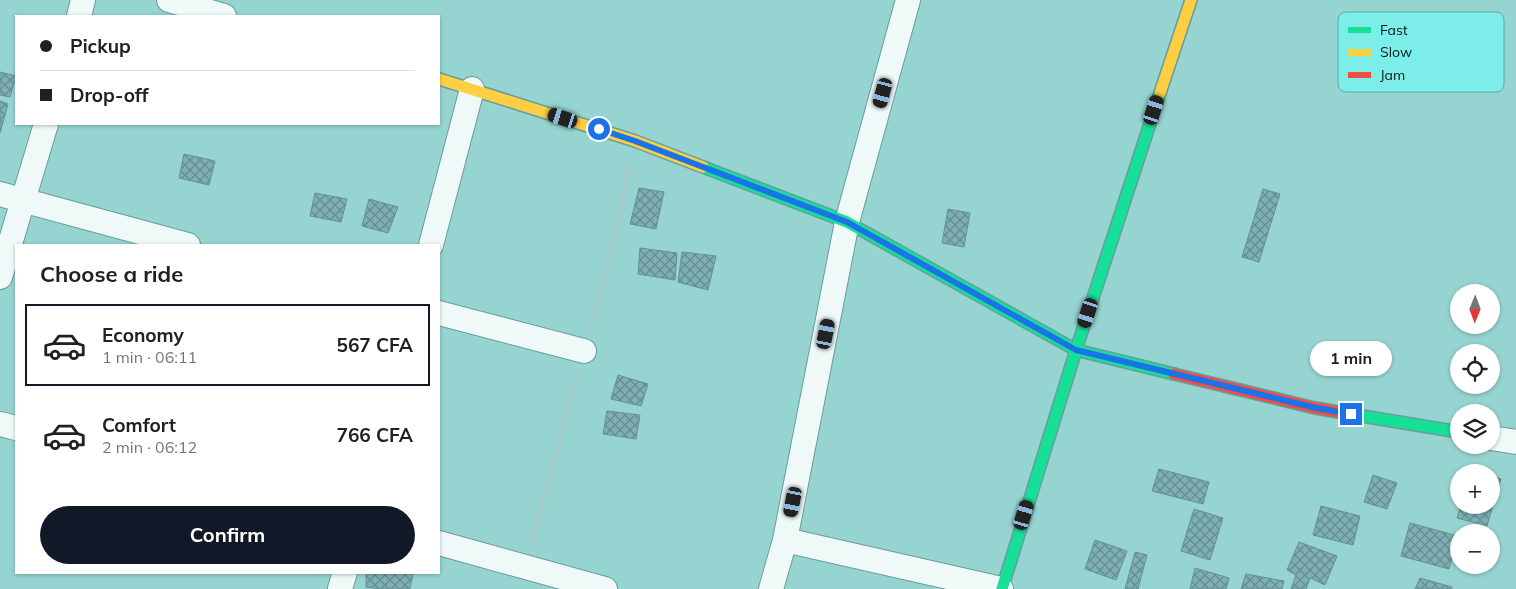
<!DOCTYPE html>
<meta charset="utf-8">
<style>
:root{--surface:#fff;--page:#f2f2f2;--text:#202124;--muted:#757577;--line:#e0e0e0;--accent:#111827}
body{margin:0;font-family:Mulish,sans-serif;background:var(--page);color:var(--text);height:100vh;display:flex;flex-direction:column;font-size:19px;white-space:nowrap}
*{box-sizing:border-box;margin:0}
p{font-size:16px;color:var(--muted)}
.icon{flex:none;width:28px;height:28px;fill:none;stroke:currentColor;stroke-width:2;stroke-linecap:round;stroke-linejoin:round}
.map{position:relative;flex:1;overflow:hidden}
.side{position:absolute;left:15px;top:244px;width:425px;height:330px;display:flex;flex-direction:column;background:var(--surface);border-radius:0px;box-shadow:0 1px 4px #0004}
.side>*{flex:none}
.guide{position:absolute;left:15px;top:15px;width:425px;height:110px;border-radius:0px;box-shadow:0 1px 4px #0004;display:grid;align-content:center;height:110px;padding:0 25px;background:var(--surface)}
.needle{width:32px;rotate:181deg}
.fabs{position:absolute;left:1450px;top:284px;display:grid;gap:10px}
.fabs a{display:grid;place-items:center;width:50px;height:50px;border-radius:50%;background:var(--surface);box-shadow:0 1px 4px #0004;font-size:25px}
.end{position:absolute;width:22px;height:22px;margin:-11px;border:6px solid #1a73e8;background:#fff;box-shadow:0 0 0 2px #fff}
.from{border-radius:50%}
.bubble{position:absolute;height:35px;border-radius:18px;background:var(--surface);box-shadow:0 1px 4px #0004;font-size:16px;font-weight:700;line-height:35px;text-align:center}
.car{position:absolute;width:15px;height:30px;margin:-15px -8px;border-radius:6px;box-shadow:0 0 4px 1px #0007;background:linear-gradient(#222 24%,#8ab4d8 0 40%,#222 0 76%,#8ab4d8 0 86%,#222 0)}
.guide b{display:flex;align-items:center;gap:18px;height:48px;font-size:19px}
.guide b+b{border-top:1px solid var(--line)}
.guide i{width:12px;height:12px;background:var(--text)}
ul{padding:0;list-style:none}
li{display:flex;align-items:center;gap:15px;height:82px;margin:0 10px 8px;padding:0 15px;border:2px solid transparent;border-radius:0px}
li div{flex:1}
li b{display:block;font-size:19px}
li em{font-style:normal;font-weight:700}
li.active{border-color:var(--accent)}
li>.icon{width:45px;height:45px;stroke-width:1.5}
h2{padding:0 25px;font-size:22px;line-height:60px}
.primary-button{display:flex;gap:10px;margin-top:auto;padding:10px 25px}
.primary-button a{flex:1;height:58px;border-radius:30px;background:var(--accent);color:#fff;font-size:20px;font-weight:700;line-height:58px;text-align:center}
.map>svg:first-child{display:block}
</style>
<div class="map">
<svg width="1516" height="589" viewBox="0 0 1516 589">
<defs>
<pattern id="building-cross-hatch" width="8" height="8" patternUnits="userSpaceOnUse" patternTransform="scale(1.25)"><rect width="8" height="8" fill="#7eafb2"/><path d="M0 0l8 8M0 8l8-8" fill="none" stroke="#658e90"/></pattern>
</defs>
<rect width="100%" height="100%" fill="#96d4d1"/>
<g fill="url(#building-cross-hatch)" stroke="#639192">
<polygon points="0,72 16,76 10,97 0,95"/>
<polygon points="0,101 8,104 0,133"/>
<polygon points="184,154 215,161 209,185 179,178"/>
<polygon points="639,188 664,192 656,229 630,224"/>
<polygon points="1263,189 1280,194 1259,262 1242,257"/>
<polygon points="315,193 347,199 341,222 310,216"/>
<polygon points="369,199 398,207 388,233 362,226"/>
<polygon points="948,209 970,213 964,247 942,243"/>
<polygon points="640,248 677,253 675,280 638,274"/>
<polygon points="682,252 716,256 708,290 678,282"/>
<polygon points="618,375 648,384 641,406 611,399"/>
<polygon points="607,411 640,415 636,439 603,434"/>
<polygon points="1159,469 1209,482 1203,504 1152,491"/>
<polygon points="1373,475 1397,483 1387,509 1364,502"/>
<polygon points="1491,476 1501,479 1487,526 1457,518 1461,505 1491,505"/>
<polygon points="1321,506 1360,516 1353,545 1313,535"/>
<polygon points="1194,509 1223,518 1210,560 1181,551"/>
<polygon points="1410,523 1458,536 1449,569 1401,556"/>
<polygon points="1095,540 1127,551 1116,580 1085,569"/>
<polygon points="1299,542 1337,556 1325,585 1310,578 1306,589 1291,589 1296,575 1287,570"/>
<polygon points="1135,552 1147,555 1138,589 1125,589"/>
<polygon points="1195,568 1229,578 1226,589 1190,589"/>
<polygon points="366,572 403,572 413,574 410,589 381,589 366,587"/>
<polygon points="1246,574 1284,581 1282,589 1241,589"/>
<polygon points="1420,578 1452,587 1451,589 1415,589"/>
</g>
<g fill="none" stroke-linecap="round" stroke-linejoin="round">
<defs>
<g id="street">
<polyline points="169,0 224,16"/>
<polyline points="79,16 83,0"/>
<polyline points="0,194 188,245"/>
<polyline points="431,245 472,89"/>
<polyline points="0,277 46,124"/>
<polyline points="439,313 584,351"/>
<polyline points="0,424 16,428"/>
<polyline points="1491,438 1516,442"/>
<polyline points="785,540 1001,589"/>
<polyline points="439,543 605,589"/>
<polyline points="340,589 345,572"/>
<polyline points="771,589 785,540 847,222 908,0"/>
</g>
<g id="fast">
<polyline points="703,167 847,222 1076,350 1174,374"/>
<polyline points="1350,414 1459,432"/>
<polyline points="1002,589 1076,350 1160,93"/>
</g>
<g id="slow">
<polyline points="439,79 635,141 703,167"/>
<polyline points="1160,93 1191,0"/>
</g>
<polyline id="jam" points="1174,374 1315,408 1350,414"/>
</defs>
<use href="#street" stroke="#689d9b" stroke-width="26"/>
<use href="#fast" stroke="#689d9b" stroke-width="14"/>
<use href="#slow" stroke="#689d9b" stroke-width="14"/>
<use href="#jam" stroke="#689d9b" stroke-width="14"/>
<g stroke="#b6c7c7" stroke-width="3" stroke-dasharray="5 2.5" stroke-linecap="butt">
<polyline points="590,330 613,246 630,164"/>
<polyline points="531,545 578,373"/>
</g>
<use href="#street" stroke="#eff9f8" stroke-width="24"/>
<use href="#fast" stroke="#16e098" stroke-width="11"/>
<use href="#slow" stroke="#ffcf43" stroke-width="11"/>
<use href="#jam" stroke="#f24e42" stroke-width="11"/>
</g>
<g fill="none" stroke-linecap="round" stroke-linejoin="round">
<polyline stroke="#1a73e8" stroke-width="6" points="599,129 635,141 847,222 1076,350 1316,408 1351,414"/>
</g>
<rect x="1338" y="12" width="166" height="80" rx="8" fill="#7dede9" stroke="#58adaa" stroke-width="1"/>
<rect x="1348" y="27" width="23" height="6" fill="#16e098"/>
<rect x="1348" y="49" width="23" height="7" fill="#ffcf43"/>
<rect x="1348" y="72" width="23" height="6" fill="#f24e42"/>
<g font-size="14" fill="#021918">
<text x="1380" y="35">Fast</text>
<text x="1380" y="57">Slow</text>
<text x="1380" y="80">Jam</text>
</g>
</svg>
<div class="fabs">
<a><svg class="needle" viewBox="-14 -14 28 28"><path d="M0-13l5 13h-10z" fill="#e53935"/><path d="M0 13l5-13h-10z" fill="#757577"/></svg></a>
<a><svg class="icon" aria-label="locate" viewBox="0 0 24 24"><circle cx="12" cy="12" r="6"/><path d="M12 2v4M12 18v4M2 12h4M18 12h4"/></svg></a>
<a><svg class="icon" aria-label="layers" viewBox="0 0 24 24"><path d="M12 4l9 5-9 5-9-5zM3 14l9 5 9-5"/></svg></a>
<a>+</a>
<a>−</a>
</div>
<i class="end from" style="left:599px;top:129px"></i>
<i class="end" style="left:1351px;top:414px"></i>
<div class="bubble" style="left:1310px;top:341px;width:82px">1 min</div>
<i class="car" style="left:883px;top:93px;rotate:195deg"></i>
<i class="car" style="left:1154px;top:110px;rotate:18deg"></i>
<i class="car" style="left:563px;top:118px;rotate:288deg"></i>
<i class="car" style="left:1088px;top:313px;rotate:198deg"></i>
<i class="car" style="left:826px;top:334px;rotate:11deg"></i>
<i class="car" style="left:793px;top:502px;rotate:191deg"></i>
<i class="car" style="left:1024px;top:515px;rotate:17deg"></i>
<div class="guide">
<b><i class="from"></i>Pickup</b>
<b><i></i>Drop-off</b>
</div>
<section class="side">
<h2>Choose a ride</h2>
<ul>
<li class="active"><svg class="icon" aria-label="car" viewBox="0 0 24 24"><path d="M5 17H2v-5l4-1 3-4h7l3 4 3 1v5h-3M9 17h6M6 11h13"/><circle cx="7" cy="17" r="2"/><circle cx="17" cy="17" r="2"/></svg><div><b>Economy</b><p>1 min · 06:11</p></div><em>567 CFA</em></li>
<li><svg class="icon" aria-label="car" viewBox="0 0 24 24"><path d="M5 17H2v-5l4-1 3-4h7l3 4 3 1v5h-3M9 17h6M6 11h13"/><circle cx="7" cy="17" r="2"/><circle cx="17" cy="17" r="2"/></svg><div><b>Comfort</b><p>2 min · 06:12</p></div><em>766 CFA</em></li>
</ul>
<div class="primary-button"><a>Confirm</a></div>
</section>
</div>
